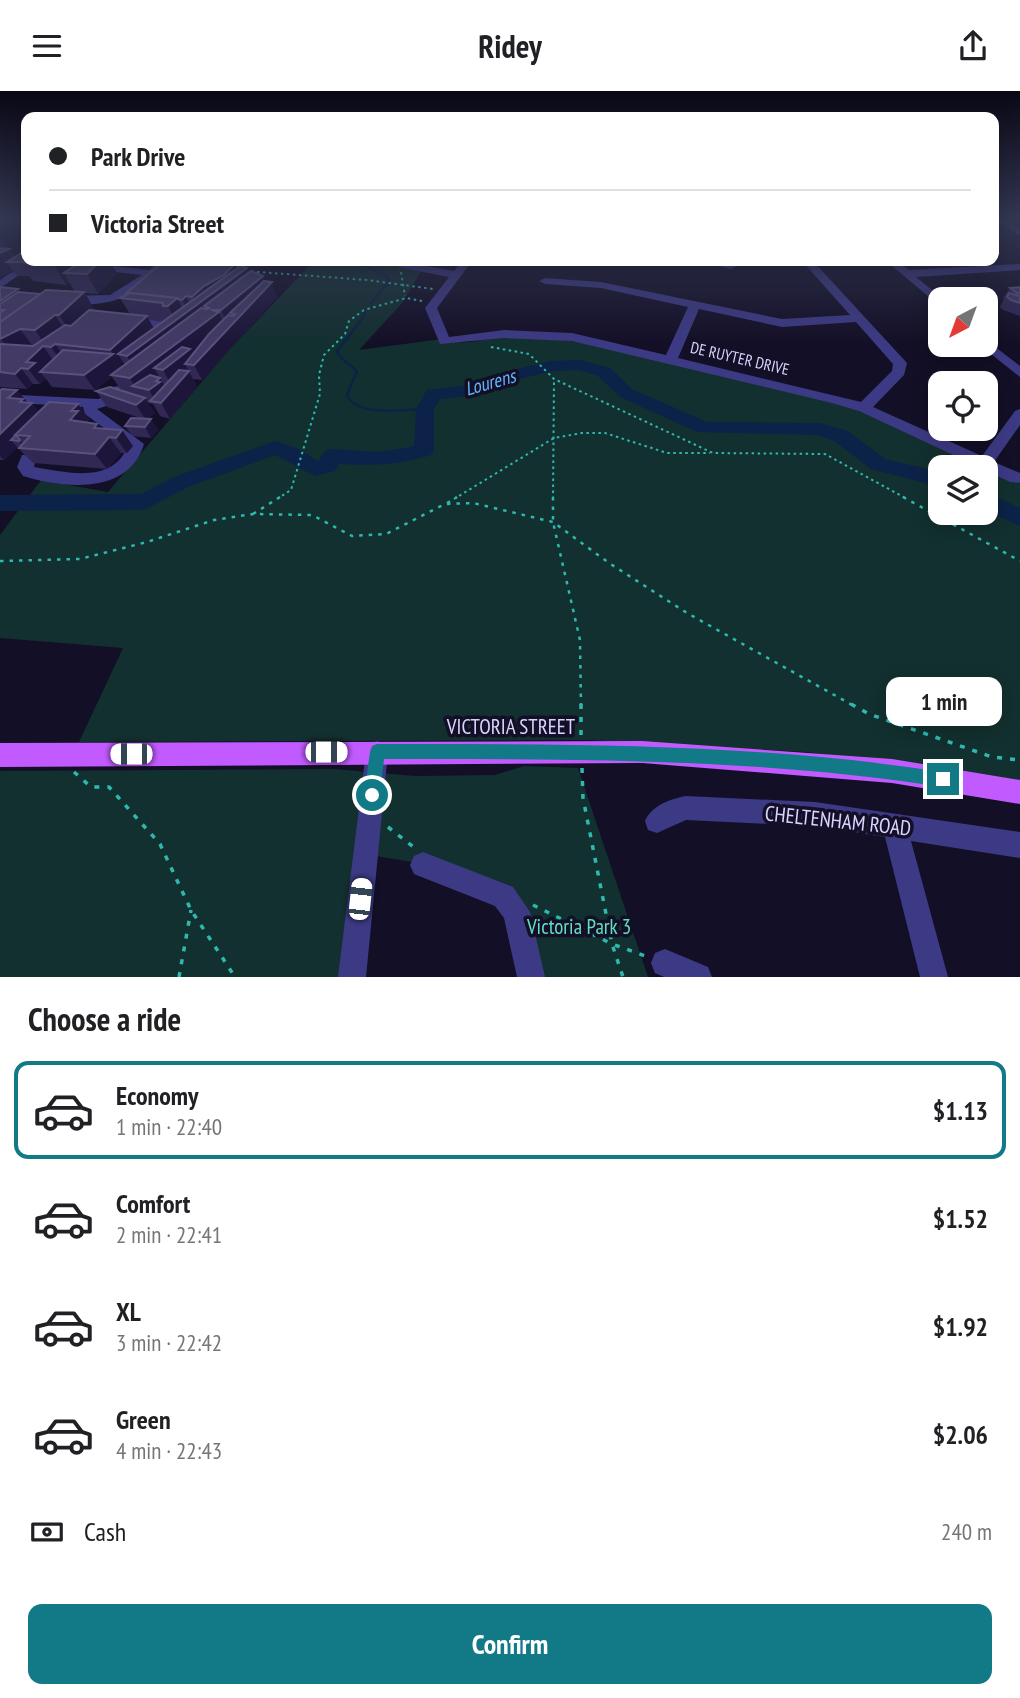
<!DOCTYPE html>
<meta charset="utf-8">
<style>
:root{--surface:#fff;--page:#f2f2f2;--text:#202124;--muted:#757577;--line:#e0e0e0;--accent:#127987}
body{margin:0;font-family:"PT Sans Narrow",sans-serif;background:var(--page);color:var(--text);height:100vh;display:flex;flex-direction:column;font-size:26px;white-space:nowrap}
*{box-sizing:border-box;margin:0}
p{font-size:23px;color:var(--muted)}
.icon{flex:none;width:38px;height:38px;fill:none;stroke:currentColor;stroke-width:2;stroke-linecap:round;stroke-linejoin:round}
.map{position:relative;height:886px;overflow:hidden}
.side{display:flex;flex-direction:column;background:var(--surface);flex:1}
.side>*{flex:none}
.hud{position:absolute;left:21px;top:21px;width:978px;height:154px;border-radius:14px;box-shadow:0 4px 18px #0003;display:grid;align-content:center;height:154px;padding:0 28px;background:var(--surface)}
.needle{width:46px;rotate:221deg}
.buttons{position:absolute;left:928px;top:196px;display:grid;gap:14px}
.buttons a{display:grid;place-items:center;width:70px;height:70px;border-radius:14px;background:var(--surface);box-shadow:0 4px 18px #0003;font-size:35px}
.end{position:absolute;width:32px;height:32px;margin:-16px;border:9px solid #127987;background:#fff;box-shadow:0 0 0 4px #fff}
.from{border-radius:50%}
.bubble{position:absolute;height:49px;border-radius:14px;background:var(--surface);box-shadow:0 4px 18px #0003;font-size:23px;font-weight:600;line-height:49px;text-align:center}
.car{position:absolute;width:21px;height:42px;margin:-21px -10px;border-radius:9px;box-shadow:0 0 5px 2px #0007;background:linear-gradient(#fff 24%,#345 0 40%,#fff 0 76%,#345 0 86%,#fff 0)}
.hud b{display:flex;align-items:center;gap:24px;height:66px;font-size:26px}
.hud b+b{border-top:2px solid var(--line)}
.hud i{width:18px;height:18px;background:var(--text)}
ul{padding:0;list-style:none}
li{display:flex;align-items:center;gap:21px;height:98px;margin:0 14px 10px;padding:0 14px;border:4px solid transparent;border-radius:14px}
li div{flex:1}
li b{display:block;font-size:26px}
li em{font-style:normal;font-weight:600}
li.active{border-color:var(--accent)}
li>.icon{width:63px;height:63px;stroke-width:1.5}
h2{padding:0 28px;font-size:32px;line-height:84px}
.pay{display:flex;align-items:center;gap:18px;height:77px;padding:0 28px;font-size:26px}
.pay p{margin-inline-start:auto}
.primary-button{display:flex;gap:14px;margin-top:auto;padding:14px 28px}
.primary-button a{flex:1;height:80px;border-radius:14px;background:var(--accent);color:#fff;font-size:28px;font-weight:600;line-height:80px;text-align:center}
header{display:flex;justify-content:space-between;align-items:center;height:91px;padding:0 28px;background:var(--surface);font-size:32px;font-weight:600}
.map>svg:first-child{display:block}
</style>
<header><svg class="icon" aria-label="menu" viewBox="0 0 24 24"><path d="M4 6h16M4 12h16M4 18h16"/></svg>Ridey<svg class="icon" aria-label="share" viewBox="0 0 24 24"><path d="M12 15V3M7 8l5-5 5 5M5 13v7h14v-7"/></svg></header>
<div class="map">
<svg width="1020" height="886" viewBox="0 0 1020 886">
<rect width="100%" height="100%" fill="#130f26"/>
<g fill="#12302f">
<path d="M314,170h113l-24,41 -44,48 83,-11c24,8 35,0 60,-1 28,-1 56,1 84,5l262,63 135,61h-43v46h45v-45l35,16v298l-214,-30 -218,-12 -509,2 44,-94 -123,-10v-103l41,-55 67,12 120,-141z"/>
<polygon points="524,675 578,677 648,886 533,886 518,822 424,773 364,763 351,886 0,886 0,680 334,678 415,685 495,684"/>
</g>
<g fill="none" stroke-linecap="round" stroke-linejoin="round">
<g stroke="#0c2248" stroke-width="2.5">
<polyline points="354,170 387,185 388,190"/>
<polyline points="371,212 387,193"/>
<path d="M365,219l-2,8 -26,33 2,5 18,15 -10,24c11,23 56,14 78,14"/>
</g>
<g fill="#0c2248" fill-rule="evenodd">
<path d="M580,269l30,8 22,21 75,33 112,1 29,8 37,28 55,13v15l-69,-18 -37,-28 -16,-6 -121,-3 -77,-35 -22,-21 -19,-6 -28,1 -43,11 -28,13 -40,4 -6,10v41l-3,5c-31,10 -59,11 -92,9l-4,7 -20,5 -40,-21 -87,32 -44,23 -144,1v-16l141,-1 33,-17 101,-36 24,8 19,12 7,-10 7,-2 47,3 31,-5 4,-1 2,-37 11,-19 49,-6 20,-10 55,-13z"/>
<polygon points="985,401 1020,417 1020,435 985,419"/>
</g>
<g stroke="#2fb8b0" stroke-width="2" stroke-dasharray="2.5 3.5" stroke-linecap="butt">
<polyline points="245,180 367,189 433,198"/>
<polyline points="401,181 405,205"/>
<polyline points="491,256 529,263 554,288 713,362 825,363 907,408"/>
<polyline points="277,408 291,399 320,303 319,284 324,264 345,243 349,230 364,219 406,207 422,210"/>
<polyline points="454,408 554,347 582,342 605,342 667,362 710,362"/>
<polyline points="553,408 554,288"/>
</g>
<g stroke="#2fb8b0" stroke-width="2.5" stroke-dasharray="3.5 6" stroke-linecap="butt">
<polyline points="553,406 553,431 580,549 581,615"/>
<polyline points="903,406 1020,470"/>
<polyline points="447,412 457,406"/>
<polyline points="253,423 280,406"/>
<polyline points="0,470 80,468 147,451 214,429 253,423 312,424 352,445 386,443 445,413 473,412 553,431 609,472 687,522 854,615"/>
</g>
<g stroke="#2fb8b0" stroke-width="3.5" stroke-dasharray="5 8" stroke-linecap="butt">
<polyline points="581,613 581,645"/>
<polyline points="851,613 869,623 992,666 1020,669"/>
<polyline points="582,677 583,707 612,853 648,866"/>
<polyline points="74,681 91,696 109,696 160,753 191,819 235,886"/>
<polyline points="388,736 416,758"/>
<polyline points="533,814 612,853 623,886"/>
<polyline points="179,886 191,819"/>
</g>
<g fill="#3d3a85" fill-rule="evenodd">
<polygon points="996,129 1008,129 1020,138 1020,145"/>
<polygon points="15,168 30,170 31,176 0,197 0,189 21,175 15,172"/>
<path d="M160,170h11c-23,26 -51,45 -88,43 -7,-1 -15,-1 -21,-5l6,-3 42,-1 32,-20 -37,-4 -16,4v-4l15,-6 45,5z"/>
<path d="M398,170l56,10 8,-10h10l-35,47 12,29 55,-7 68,3 94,22 22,-48 -87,-19 -56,-4 -6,-3 6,-3 56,4 181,37 68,-4 -48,-54h11l94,102 -3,12 -31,32 109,49 33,-45 5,-2v16l-26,37 26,11v10l-10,-1 -25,-12v-3h-6l-120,-56 -27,-8 -260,-62 -68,-3 -64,6 -15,-36 24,-31 -51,-10zM699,218l83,18 74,-5 37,42 -1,7 -31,31 -183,-44z"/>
<polygon points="699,170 720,170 736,175 731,178"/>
<polygon points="886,170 897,170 909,179 1020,173 1020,179 916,186 943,208 940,208 940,215"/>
<polygon points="129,225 172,231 175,237 164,248 156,248 154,245 162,237 125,232 123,229"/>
<polygon points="985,248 1020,275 1020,286 981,255 985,254"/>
<path d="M118,295l7,4 -7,12 -21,7 47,35c-16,52 -81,44 -121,32l-6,-9 5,-12h12l2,4 -2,8c32,5 78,18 94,-21l-43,-32 -2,-7 -83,-5v-8l98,5 10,-3 5,-9z"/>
<polygon points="377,650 385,653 388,661 366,886 338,886 366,661 369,653"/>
<path d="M686,705l129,6 205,30v26l-109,-17 37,136h-28l-35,-140 -70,-11 -129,-6 -29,13 -9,-3 -3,-9c6,-15 25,-22 41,-25z"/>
<polygon points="423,761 513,796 530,821 545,886 517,886 504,827 495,815 414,783 410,774 414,765"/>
<polygon points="665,858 708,876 712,886 664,886 655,882 651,872 655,862"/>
</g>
<polygon fill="#c25bff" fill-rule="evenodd" points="642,650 892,668 1020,689 1020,713 892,692 642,672 0,676 0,652"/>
</g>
<g fill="#312854" fill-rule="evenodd">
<path d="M0,146l14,20 103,16 -19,21 -13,-1 10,18 35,3 -10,-16 5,-2v-2l113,-33 2,5 9,7 16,8 12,16 -75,83 -9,-1 4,7 -27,33 -10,-3 -7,-12 -5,-1 7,10 -8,6 11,11 -7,8 -19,-2 -7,-10 18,-7 -36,-12 -11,-16 25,-1 -9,-13 -17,13 -43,-3 -6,-8 -6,5h-7l-6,5 -27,-2v-100l18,2 2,3 20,2 35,-2 -6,-10 -3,3 -33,-4 -4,-5h-12l-3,-4 -14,5zM149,229l14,2 -9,6zM123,271l2,3 -3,3 -2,-3z"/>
<polygon points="1020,196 1020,225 1003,219 1000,216 1004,208 1003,207 1010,197"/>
<polygon points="0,299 17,299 27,312 32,312 39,321 78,313 89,328 87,331 97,333 101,338 133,355 127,362 121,362 107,378 33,372 17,356 4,369 0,369"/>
</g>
<g fill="#1d163a" fill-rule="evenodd">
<polygon points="0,146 17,171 7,171 14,181 1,186 0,185"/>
<polygon points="60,170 96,170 64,182 69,191 66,194 54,174"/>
<polygon points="100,170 110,170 117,182 98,203 87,183"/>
<polygon points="238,170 242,180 247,177 252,191 209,217 204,216 208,225 136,280 127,265 118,263 123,271 120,274 123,278 111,284 112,286 95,299 84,284 113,263 110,259 147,225 155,240 175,229 168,215 177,207 185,222 188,220 182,209 186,205 192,217 196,214 192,206 204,195"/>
<path d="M263,185l4,12 5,-6 5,15 -75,83 -8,-15 -9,-1 12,22 -27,33 -9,-16 -5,-1 -7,-12 9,-7 -2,-2 4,-3 -15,11 -10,-2 -5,-9 89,-66 6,15 -33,26 4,9 55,-57 -15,13 -1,-4 -5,-1 3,7 -6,5 -6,-15zM154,277l9,2 9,16 16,-14 -20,24 -1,-1 2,-2z"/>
<polygon points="18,198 28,213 0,219 0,210"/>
<polygon points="84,201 96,221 72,244 59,224"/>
<polygon points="55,224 68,244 55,253 66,268 62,271 51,256 47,256 35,239"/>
<polygon points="20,238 35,258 17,268 1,248"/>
<polygon points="43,255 54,271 40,281 46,288 40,293 28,278 26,271"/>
<polygon points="21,277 33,293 27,298 15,283"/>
<polygon points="17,299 30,314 32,312 44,327 30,345 15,344 27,357 26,357 19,350 11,349 17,356 4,369 0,365 0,343 8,307"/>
<polygon points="145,307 155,322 146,329 136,314"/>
<polygon points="78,313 89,328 86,331 70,329 71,320"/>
<polygon points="151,328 158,339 151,347 145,336"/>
<polygon points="97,333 108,348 109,346 121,362 107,378 95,363 94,337"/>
<polygon points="122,339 133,355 127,362 116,347"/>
</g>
<g fill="#433a66" stroke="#5a527e" stroke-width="2">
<polygon points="0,157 9,158 0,162"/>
<polygon points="26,159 26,167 21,171 7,171"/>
<polygon points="26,167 26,170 60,170 54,174 20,171"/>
<polygon points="82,170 100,170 87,183 64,182"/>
<polygon points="164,170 238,170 224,184 204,195 192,206 186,205 182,209 178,208 177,207 130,202 125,203"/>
<polygon points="240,175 247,177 127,265 118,263"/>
<polygon points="251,180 263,185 221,219 211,219 219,221 130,287 111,284 201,217 207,218 209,217 204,215"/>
<polygon points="264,190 272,191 194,274 185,273 209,243 228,224 233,225 235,223 230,222"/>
<polygon points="0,196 18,198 0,210"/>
<polygon points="1020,196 1020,202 1017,202 1010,197"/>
<polygon points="46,199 84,201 59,224 55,224 35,239 20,238 0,248 0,231"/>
<polygon points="18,201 40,203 0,231 0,222 4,219 0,219 0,213"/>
<polygon points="130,202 177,207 168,215 163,215 163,212 120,207"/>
<polygon points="1009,202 1020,205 1020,212 1011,209 1007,206"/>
<polygon points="89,219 147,225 110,259 55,253 51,256 43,255 26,271 35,272 28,278 21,277 15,283 0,281 0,253 33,255 65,234 71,235"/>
<polygon points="182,256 190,258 163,279 154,277"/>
<polygon points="63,259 113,263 84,284 40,281"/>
<polygon points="179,279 189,280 161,312 150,310"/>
<polygon points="150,284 160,287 156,290 160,291 149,299 132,295"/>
<polygon points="110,296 145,307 136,314 96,300"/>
<polygon points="2,298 17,299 8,307 23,308 20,311 32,312 0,343 0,299"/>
<polygon points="49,311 78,313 71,320 78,320 70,329 97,333 94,337 122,339 116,347 109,346 95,363 19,357 30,345 15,344"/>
<polygon points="131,327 151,328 145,336 125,335"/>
<polygon points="16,344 20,349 19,350 11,349"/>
</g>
<linearGradient id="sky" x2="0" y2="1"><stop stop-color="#0a0815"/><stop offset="0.51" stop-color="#333752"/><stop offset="1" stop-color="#333752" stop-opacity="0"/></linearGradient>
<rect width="1020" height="253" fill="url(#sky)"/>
<path fill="#127987" d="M377,653c190,0 378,-1 566,28l5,2 3,5 -3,6 -5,2c-185,-29 -372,-28 -559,-28l-4,36 -3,6 -5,2 -6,-2 -2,-6 6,-43 2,-6z"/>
<g text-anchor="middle" stroke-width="7" stroke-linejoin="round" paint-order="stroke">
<g font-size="16" fill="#d9d4ff" stroke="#130f26">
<text transform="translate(740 267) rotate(13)" y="6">DE RUYTER DRIVE</text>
</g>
<g font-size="19" font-style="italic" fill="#62b6ff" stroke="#130f26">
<text transform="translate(490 291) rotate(-16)" y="7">Lourens</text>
</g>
<g font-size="21" fill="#d9d4ff" stroke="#130f26">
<text x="511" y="643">VICTORIA STREET</text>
<text transform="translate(838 730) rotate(6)" y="7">CHELTENHAM ROAD</text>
</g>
<g font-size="21" fill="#5fe0c0" stroke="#130f26">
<text x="579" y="843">Victoria Park 3</text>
</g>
</g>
</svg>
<div class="buttons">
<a><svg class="needle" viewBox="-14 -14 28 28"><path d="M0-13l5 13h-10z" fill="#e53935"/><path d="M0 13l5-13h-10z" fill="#757577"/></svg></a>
<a><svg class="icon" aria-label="locate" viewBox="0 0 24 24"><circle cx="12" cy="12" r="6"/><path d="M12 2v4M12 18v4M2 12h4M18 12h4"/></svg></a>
<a><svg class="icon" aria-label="layers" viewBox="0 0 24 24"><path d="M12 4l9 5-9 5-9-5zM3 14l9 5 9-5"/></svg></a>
</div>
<i class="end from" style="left:372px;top:704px"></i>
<i class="end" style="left:943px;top:688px"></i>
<div class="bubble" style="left:886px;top:586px;width:116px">1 min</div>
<i class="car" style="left:326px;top:661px;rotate:90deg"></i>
<i class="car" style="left:131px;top:663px;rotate:270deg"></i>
<i class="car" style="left:360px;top:808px;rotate:6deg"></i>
<div class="hud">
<b><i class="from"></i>Park Drive</b>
<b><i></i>Victoria Street</b>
</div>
</div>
<section class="side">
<h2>Choose a ride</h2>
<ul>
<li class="active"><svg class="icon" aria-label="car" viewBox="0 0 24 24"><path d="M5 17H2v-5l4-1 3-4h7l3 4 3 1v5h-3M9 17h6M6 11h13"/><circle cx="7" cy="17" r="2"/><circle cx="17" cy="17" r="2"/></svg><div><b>Economy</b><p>1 min · 22:40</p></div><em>$1.13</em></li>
<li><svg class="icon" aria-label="car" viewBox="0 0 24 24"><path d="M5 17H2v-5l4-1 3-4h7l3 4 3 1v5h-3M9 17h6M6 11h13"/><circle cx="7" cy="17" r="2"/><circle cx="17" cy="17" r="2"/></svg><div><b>Comfort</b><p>2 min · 22:41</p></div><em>$1.52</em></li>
<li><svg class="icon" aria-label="car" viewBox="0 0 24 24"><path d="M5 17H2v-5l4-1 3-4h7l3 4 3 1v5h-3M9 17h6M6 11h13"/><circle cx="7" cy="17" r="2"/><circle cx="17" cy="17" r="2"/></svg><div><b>XL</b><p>3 min · 22:42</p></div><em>$1.92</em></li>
<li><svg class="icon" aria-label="car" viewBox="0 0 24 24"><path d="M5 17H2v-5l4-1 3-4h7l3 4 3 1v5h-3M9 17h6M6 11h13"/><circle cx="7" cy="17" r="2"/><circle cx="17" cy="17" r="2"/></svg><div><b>Green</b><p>4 min · 22:43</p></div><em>$2.06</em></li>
</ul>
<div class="pay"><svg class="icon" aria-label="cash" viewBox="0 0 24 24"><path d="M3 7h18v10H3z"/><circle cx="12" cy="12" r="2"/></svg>Cash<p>240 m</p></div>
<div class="primary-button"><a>Confirm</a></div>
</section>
